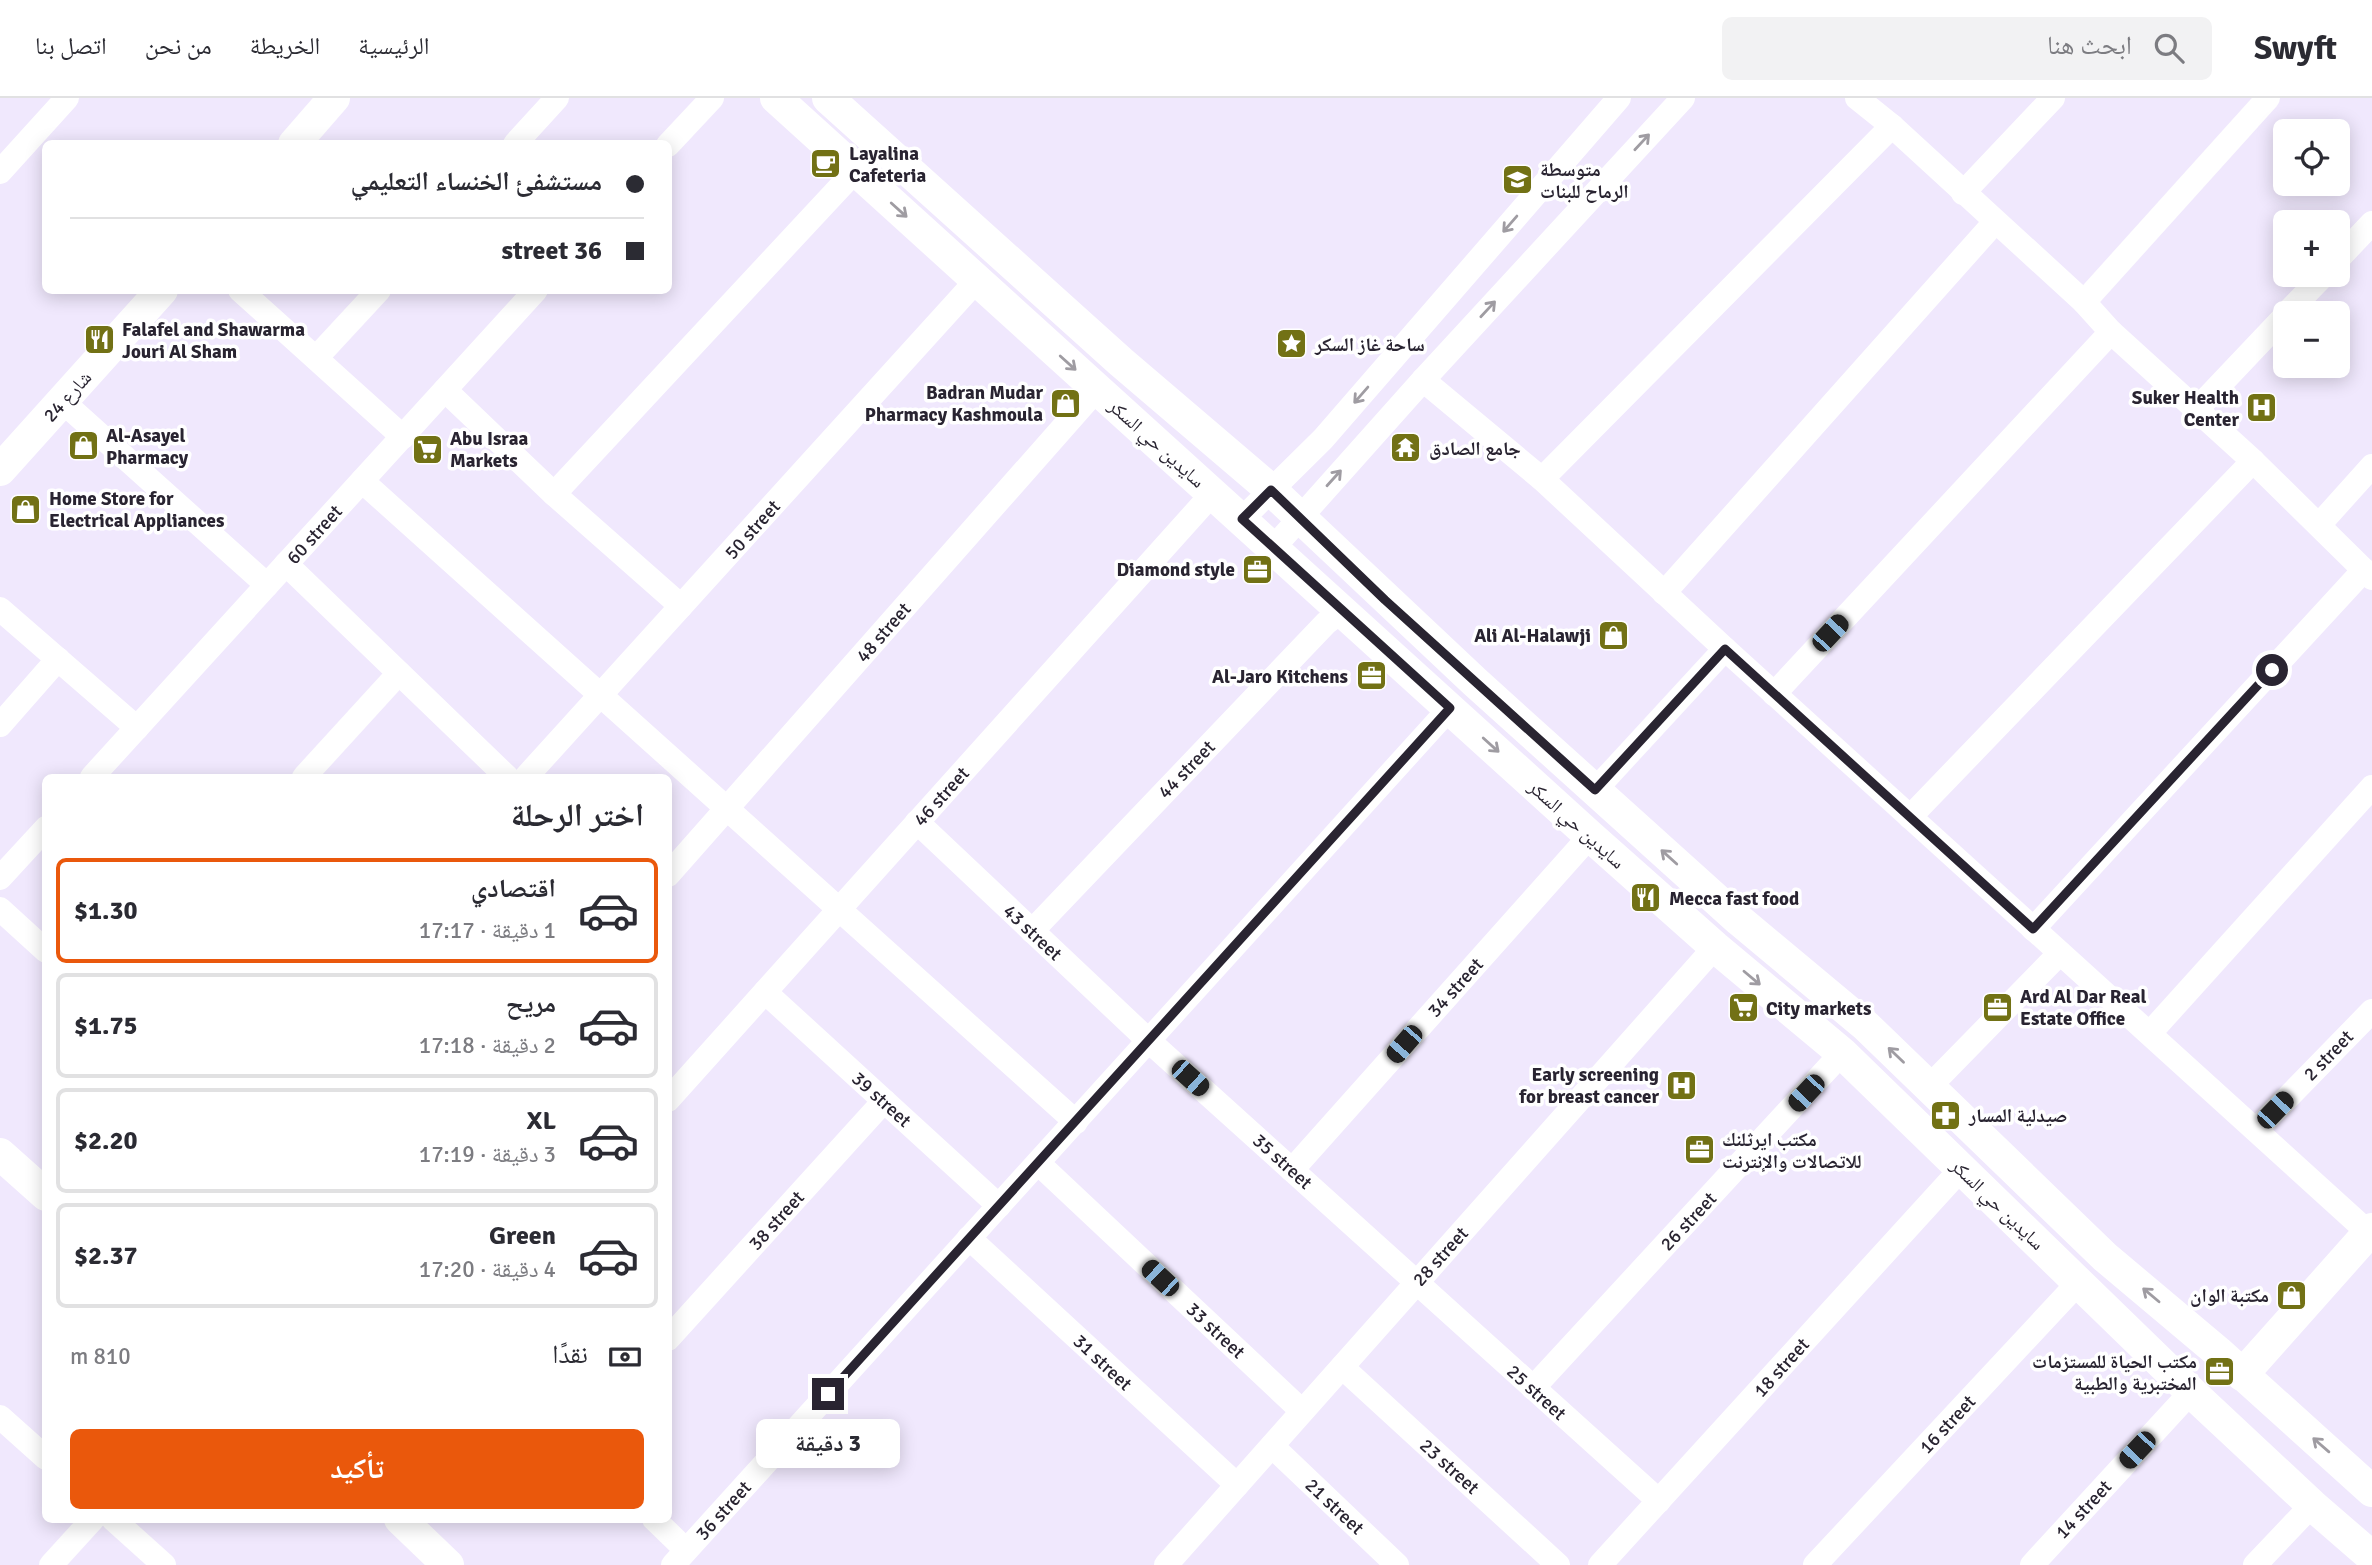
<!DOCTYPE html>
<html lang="ar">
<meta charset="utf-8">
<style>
:root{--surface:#fff;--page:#f2f2f3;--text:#2b2b33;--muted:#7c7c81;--line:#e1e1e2;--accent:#ea580c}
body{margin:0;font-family:Signika,"Noto Naskh Arabic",sans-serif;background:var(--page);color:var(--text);direction:rtl;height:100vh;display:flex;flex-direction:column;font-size:26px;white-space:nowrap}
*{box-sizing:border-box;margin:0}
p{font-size:23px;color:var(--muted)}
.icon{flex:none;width:38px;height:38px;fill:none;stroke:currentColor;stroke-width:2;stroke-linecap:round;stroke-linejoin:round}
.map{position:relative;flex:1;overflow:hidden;direction:ltr}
.drawer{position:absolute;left:42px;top:676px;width:630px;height:749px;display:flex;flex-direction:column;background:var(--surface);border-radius:10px;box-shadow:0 4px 18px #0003;direction:rtl}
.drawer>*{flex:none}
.hud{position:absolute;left:42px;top:42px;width:630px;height:154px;border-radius:10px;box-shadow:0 4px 18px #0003;direction:rtl;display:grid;align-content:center;height:154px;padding:0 28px;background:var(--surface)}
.fabs{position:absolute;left:2273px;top:21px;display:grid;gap:14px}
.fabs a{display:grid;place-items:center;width:77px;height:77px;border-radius:10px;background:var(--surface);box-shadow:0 4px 18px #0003;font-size:35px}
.end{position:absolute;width:32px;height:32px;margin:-16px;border:9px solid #292431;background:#fff;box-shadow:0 0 0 4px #fff}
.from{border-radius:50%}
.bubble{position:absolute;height:49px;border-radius:10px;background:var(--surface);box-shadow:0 4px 18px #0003;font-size:23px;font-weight:700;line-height:49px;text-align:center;direction:rtl}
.car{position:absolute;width:21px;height:42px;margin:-21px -10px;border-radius:9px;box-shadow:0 0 5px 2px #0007;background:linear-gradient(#222 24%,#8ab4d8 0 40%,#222 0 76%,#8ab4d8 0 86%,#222 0)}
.hud b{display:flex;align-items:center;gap:24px;height:66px;font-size:26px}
.hud b+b{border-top:2px solid var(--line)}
.hud i{width:18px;height:18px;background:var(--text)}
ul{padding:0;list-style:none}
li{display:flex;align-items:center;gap:21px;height:105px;margin:0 14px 10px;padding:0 14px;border:4px solid var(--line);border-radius:10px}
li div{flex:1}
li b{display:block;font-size:26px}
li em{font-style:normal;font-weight:700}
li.active{border-color:var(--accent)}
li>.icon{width:63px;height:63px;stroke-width:1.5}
h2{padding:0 28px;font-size:32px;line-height:84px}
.pay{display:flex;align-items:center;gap:18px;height:77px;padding:0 28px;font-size:26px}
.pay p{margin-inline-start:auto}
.action{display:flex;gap:14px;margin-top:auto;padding:14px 28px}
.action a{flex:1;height:80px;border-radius:10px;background:var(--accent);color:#fff;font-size:28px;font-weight:700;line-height:80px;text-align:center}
header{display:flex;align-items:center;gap:42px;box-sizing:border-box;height:98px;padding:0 35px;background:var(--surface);border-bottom:2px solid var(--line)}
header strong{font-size:33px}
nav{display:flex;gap:38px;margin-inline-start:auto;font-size:24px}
.search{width:490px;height:63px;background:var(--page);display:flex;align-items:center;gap:18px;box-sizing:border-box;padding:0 24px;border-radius:10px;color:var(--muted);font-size:26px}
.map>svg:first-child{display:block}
</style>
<header>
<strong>Swyft</strong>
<div class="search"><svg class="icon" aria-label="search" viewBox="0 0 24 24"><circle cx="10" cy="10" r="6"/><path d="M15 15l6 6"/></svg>ابحث هنا</div>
<nav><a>الرئيسية</a><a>الخريطة</a><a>من نحن</a><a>اتصل بنا</a></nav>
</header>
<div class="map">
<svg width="2372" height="1467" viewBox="0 0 2372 1467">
<rect width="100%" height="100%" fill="#f0e8fd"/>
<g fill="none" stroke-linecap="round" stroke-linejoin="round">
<g stroke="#fff" stroke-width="24">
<polyline points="1857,0 1892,28 2084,204 2111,234 2253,363 2372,480"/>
<polyline points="515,46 557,0"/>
<polyline points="668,47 712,0"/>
<polyline points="0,74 67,0"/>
<polyline points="1963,95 2053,0"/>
<polyline points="2338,161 2372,125"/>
<polyline points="240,192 403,339"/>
<polyline points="2084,204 2268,0"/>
<polyline points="2287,215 2324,177"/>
<polyline points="316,260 379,192"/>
<polyline points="1423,282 1542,381 1725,551 2369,1135"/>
<polyline points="445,292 554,396 681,508"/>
<polyline points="62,303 267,487"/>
<polyline points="2195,313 2286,217"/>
<polyline points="1542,381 1892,28"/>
<polyline points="362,383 1076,1024"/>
<polyline points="554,396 856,72"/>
<polyline points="1242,421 1323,341 1619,0"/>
<polyline points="2319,427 2372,368"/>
<polyline points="1274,449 1423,282 1683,0"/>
<polyline points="286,466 507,679"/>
<polyline points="1664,495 1995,124"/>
<polyline points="0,511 137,630"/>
<polyline points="1774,596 2111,234"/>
<polyline points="0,627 58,561"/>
<polyline points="92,679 536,192"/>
<polyline points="304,679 399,575"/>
<polyline points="526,679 977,182"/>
<polyline points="1595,692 1725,551"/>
<polyline points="1910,719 2253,363"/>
<polyline points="917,724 1149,943 1659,1403"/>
<polyline points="668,777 1097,291"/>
<polyline points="0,780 46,730"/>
<polyline points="0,811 46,853"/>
<polyline points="2033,831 2364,472"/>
<polyline points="1032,833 1326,525 1343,512"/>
<polyline points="765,894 999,1108"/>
<polyline points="2150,935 2372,689"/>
<polyline points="1929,989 2060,855"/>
<polyline points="668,1002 1213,395"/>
<polyline points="2256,1032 2372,913"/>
<polyline points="1038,1065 1302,1313"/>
<polyline points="1292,1072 1590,738"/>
<polyline points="969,1140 1237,1387"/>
<polyline points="668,1241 884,1003"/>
<polyline points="1342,1269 1558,1467"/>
<polyline points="1533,1290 1842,955"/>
<polyline points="0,1319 46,1360"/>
<polyline points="1272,1348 1397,1467"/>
<polyline points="113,1421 164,1467"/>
<polyline points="654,1421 686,1452"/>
<polyline points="51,1467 93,1421"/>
<polyline points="673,1467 1450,610"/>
<polyline points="1166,1467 1715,849"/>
<polyline points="1600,1467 1962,1070"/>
<polyline points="1815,1467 2079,1184"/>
<polyline points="2032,1467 2191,1294"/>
<polyline points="2255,1467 2312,1407"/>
</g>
<g stroke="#fff" stroke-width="32">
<polyline points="776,0 1590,738 1715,849 1842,955 2191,1294 2312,1407 2372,1459"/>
<polyline points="828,0 1121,264 1271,392 1475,584 1739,822 1866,928 2105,1159 2218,1254 2372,1393"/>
<polyline points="294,46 334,0"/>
<polyline points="0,372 162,192"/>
<polyline points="0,1056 46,1097"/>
<polyline points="2242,1277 2372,1131"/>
<polyline points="400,1421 448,1467"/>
</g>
</g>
<defs><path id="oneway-shaft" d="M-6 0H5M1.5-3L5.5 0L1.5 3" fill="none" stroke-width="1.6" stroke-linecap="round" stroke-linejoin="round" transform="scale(1.75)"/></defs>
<g stroke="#9f9ca2">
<use href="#oneway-shaft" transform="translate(1642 44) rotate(-47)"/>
<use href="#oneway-shaft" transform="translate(899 112) rotate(42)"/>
<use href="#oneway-shaft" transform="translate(1510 126) rotate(131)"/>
<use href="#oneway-shaft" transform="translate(1488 211) rotate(-47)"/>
<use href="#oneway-shaft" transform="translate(1068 265) rotate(42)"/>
<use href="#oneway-shaft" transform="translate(1361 297) rotate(131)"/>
<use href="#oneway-shaft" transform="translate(1334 380) rotate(-48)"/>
<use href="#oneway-shaft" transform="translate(1491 647) rotate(42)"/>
<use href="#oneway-shaft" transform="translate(1669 759) rotate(-138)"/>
<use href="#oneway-shaft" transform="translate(1752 880) rotate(40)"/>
<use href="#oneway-shaft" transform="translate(1896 957) rotate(-136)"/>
<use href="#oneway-shaft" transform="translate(2151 1197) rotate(-140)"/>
<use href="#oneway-shaft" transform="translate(2321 1347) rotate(-139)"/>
</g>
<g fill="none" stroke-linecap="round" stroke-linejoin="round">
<polyline stroke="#292431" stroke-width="9" points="828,1296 1450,610 1242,421 1271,392 1385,502 1595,692 1725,551 2033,831 2272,572"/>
</g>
<defs>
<symbol id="cafe-square" viewBox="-11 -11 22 22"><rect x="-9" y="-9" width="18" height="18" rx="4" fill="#727115" stroke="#fff"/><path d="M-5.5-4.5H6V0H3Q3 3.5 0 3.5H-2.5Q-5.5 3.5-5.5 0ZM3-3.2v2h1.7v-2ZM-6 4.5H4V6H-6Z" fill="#fff"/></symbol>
<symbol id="school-square" viewBox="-11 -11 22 22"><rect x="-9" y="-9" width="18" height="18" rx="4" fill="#727115" stroke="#fff"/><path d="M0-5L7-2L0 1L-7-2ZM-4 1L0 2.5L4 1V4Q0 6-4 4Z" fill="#fff"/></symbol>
<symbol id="restaurant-square" viewBox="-11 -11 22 22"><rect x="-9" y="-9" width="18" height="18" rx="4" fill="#727115" stroke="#fff"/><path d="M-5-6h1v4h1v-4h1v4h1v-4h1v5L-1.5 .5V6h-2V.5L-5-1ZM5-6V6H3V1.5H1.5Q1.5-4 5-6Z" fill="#fff"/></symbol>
<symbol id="sight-square" viewBox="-11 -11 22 22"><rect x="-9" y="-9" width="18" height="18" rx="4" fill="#727115" stroke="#fff"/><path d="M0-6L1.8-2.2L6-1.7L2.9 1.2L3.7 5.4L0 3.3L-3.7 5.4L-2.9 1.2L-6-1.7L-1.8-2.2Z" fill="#fff"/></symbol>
<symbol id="shop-square" viewBox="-11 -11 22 22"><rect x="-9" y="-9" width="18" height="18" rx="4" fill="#727115" stroke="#fff"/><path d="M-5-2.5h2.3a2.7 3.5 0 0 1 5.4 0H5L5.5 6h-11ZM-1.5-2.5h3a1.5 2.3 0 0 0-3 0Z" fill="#fff"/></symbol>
<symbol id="hospital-square" viewBox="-11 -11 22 22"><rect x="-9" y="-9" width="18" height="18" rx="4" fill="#727115" stroke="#fff"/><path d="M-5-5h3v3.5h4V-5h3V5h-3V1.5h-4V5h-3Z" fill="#fff"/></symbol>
<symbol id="temple-square" viewBox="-11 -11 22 22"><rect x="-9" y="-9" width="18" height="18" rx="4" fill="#727115" stroke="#fff"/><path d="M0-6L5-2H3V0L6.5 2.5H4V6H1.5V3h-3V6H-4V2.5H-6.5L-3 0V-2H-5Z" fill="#fff"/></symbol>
<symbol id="supermarket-square" viewBox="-11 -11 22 22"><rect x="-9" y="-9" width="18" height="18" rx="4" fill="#727115" stroke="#fff"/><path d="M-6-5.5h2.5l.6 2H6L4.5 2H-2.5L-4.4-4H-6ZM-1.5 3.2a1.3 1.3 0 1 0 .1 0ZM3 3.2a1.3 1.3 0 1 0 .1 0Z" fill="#fff"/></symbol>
<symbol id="office-square" viewBox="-11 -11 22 22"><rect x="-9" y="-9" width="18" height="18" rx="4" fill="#727115" stroke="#fff"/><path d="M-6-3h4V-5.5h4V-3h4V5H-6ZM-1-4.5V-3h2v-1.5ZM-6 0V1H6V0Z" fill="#fff"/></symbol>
<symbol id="pharmacy-square" viewBox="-11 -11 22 22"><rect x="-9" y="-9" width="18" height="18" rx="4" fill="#727115" stroke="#fff"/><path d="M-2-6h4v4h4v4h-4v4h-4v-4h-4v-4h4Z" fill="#fff"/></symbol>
</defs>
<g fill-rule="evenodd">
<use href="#cafe-square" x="808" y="48" width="35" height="35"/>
<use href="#school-square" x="1500" y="64" width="35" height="35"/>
<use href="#restaurant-square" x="82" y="224" width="35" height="35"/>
<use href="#sight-square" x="1274" y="228" width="35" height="35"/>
<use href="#shop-square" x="1048" y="288" width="35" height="35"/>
<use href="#hospital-square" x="2244" y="292" width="35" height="35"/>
<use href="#shop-square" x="66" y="330" width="35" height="35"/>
<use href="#temple-square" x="1388" y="332" width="35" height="35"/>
<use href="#supermarket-square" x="410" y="334" width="35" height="35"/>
<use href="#shop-square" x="8" y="394" width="35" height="35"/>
<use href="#office-square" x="1240" y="454" width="35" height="35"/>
<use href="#shop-square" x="1596" y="520" width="35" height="35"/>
<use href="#office-square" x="1354" y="560" width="35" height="35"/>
<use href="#restaurant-square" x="1628" y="782" width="35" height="35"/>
<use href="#office-square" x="1980" y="892" width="35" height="35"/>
<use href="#supermarket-square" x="1726" y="892" width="35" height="35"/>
<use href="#hospital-square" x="1664" y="970" width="35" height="35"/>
<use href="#pharmacy-square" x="1928" y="1000" width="35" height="35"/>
<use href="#office-square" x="1682" y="1034" width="35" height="35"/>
<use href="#shop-square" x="2274" y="1180" width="35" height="35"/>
<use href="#office-square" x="2202" y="1256" width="35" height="35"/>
</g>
<g text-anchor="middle" stroke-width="7" stroke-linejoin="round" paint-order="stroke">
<g font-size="19" font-weight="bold" fill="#292431" stroke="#fff" text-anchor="start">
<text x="849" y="62">Layalina<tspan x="849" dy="22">Cafeteria</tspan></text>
<text x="1540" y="78">متوسطة<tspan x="1540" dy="22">الرماح للبنات</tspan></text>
<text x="122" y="238">Falafel and Shawarma<tspan x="122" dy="22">Jouri Al Sham</tspan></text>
<text x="1315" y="253">ساحة غاز السكر</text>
<text x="1043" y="301" text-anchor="end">Badran Mudar<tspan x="1043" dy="22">Pharmacy Kashmoula</tspan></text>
<text x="2239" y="306" text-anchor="end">Suker Health<tspan x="2239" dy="22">Center</tspan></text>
<text x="106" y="344">Al-Asayel<tspan x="106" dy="22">Pharmacy</tspan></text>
<text x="450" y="347">Abu Israa<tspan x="450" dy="22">Markets</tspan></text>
<text x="1429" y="357">جامع الصادق</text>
<text x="49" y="407">Home Store for<tspan x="49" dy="22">Electrical Appliances</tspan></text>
<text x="1235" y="478" text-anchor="end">Diamond style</text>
<text x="1591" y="544" text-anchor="end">Ali Al-Halawji</text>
<text x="1348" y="585" text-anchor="end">Al-Jaro Kitchens</text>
<text x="1669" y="807">Mecca fast food</text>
<text x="2020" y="905">Ard Al Dar Real<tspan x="2020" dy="22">Estate Office</tspan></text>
<text x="1766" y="917">City markets</text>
<text x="1659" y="983" text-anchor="end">Early screening<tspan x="1659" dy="22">for breast cancer</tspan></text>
<text x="1969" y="1024">صيدلية المسار</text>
<text x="1722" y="1048">مكتب ايرثلنك<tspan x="1722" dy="22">للاتصالات والإنترنت</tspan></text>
<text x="2269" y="1204" text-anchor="end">مكتبة الوان</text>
<text x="2197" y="1270" text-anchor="end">مكتب الحياة للمستزمات<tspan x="2197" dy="22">المختبرية والطبية</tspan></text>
</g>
<g font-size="19" fill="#292431" stroke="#fff">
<text transform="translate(67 298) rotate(-48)" y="7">شارع 24</text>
<text transform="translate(1157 345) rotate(42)" y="7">سايدين حي السكر</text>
<text transform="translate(752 431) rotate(-48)" y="7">50 street</text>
<text transform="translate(314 436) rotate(-48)" y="7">60 street</text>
<text transform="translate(883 534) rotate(-49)" y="7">48 street</text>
<text transform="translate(1186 671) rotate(-46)" y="7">44 street</text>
<text transform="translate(941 698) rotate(-48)" y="7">46 street</text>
<text transform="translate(1577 726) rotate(42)" y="7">سايدين حي السكر</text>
<text transform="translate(1033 834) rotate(43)" y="7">43 street</text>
<text transform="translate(1455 889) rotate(-48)" y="7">34 street</text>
<text transform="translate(2328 957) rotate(-46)" y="7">2 street</text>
<text transform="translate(882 1001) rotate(42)" y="7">39 street</text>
<text transform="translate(1283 1063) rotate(42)" y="7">35 street</text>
<text transform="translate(1998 1106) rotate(44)" y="7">سايدين حي السكر</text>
<text transform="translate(776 1122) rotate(-48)" y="7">38 street</text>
<text transform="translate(1688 1123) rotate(-47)" y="7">26 street</text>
<text transform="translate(1440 1158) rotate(-48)" y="7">28 street</text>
<text transform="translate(1216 1232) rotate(43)" y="7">33 street</text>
<text transform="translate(1103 1264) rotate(43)" y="7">31 street</text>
<text transform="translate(1781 1269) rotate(-48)" y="7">18 street</text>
<text transform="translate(1537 1294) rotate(42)" y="7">25 street</text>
<text transform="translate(1947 1326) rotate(-47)" y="7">16 street</text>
<text transform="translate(1450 1368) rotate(42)" y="7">23 street</text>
<text transform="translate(1335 1408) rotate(43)" y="7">21 street</text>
<text transform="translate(2083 1411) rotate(-47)" y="7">14 street</text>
<text transform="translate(723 1412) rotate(-48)" y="7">36 street</text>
</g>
</g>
</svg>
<div class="fabs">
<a><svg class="icon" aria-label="locate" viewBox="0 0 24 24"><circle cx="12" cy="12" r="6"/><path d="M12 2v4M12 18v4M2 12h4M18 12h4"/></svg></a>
<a>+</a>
<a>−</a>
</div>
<i class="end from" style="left:2272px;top:572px"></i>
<i class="end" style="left:828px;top:1296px"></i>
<div class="bubble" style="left:756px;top:1321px;width:144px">3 دقيقة</div>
<i class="car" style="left:1830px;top:535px;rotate:43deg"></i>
<i class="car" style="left:1404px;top:946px;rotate:221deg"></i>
<i class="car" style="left:1190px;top:980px;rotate:132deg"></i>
<i class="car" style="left:1806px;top:995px;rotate:223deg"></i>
<i class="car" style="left:2275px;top:1012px;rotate:44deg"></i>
<i class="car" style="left:1160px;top:1180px;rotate:313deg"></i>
<i class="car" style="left:2137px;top:1352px;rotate:223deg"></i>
<div class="hud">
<b><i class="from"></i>مستشفئ الخنساء التعليمي</b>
<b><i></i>36 street</b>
</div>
<section class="drawer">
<h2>اختر الرحلة</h2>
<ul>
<li class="active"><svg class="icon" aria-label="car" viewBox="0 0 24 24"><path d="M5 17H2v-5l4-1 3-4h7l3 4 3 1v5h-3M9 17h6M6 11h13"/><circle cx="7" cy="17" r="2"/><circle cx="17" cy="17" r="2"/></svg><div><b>اقتصادي</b><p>1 دقيقة · 17:17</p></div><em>$1.30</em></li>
<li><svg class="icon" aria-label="car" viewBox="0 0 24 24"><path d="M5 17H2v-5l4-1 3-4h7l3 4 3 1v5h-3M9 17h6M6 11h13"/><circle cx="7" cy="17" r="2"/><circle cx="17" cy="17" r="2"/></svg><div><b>مريح</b><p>2 دقيقة · 17:18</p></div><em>$1.75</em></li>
<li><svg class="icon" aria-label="car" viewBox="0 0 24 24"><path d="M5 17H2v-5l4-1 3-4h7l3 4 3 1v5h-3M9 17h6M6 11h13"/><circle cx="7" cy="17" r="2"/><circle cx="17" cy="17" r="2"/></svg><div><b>XL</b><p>3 دقيقة · 17:19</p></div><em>$2.20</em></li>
<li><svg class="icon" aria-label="car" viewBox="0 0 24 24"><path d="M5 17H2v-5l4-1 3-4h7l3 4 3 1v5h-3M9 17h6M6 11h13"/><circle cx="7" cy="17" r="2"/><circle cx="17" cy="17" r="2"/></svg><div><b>Green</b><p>4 دقيقة · 17:20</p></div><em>$2.37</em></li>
</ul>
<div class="pay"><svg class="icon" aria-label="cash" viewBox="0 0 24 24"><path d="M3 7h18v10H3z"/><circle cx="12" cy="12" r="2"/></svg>نقدًا<p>810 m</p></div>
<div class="action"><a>تأكيد</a></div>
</section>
</div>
